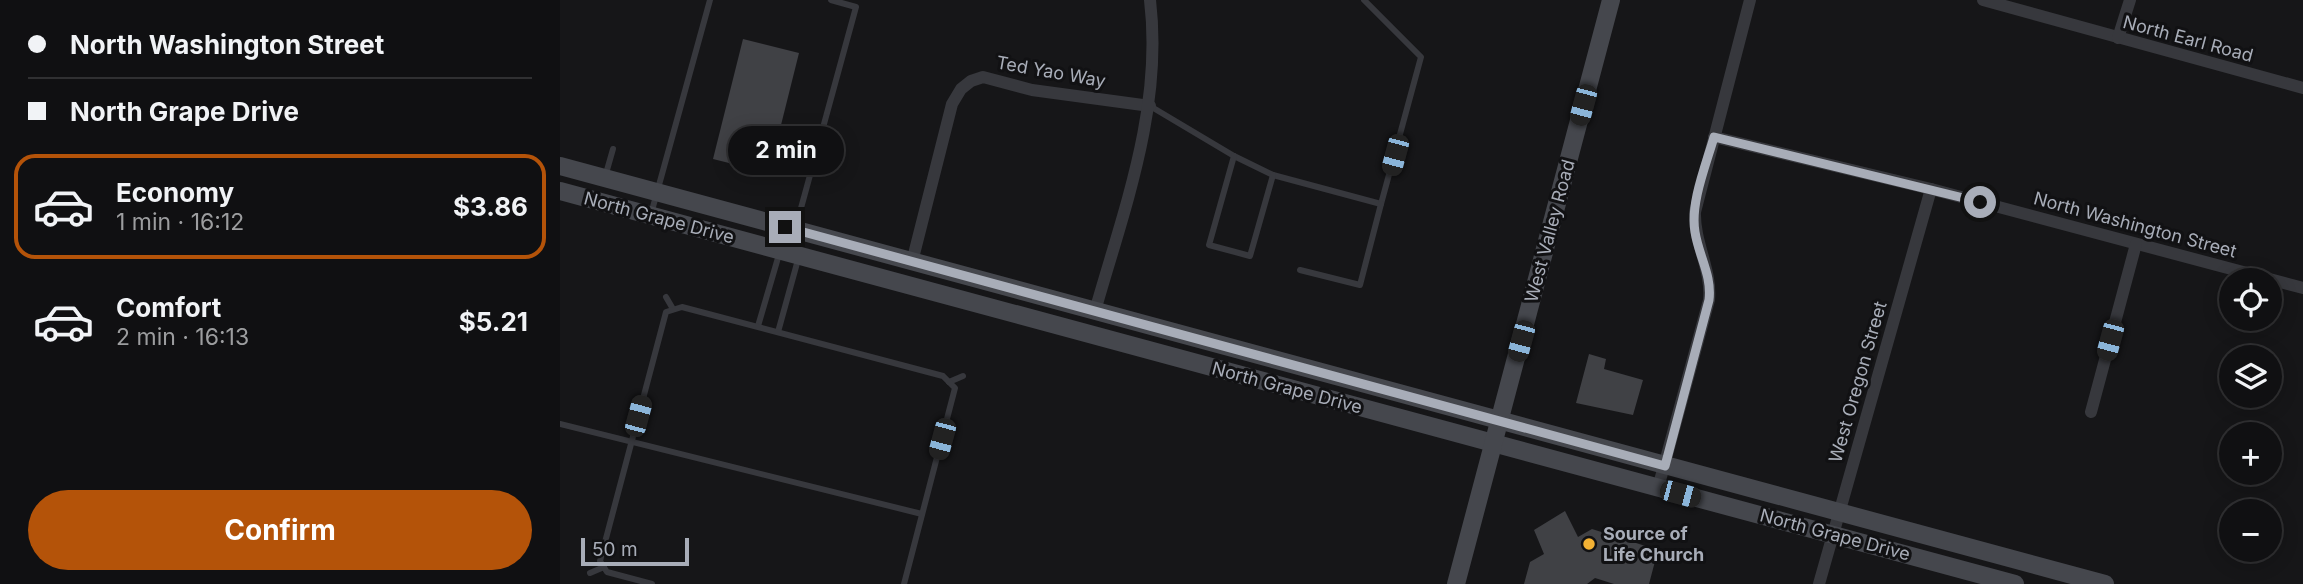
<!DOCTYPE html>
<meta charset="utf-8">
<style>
:root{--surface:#101012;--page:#19191b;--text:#f1f3f6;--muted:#9c9d9f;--line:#303032;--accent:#b45309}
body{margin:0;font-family:Inter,sans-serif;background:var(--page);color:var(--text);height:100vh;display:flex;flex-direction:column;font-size:26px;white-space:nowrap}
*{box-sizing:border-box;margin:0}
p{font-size:23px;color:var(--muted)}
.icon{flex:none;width:38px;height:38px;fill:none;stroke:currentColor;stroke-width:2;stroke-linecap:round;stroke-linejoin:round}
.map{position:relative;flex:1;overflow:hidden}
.drawer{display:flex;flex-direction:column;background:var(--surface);width:560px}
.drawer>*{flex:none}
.hud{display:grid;align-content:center;height:154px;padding:0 28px;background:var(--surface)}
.fabs{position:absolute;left:1659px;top:268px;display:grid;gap:14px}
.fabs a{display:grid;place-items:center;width:63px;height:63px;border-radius:50%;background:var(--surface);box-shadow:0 4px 18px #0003,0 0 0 2px var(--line);font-size:35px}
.scale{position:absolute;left:21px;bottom:18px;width:108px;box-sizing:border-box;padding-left:7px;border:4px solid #a8adb8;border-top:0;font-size:19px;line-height:24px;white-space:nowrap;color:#a8adb8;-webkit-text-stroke:5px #111113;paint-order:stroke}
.end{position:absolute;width:32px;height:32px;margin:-16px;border:9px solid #a8adb8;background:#111;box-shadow:0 0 0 4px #111}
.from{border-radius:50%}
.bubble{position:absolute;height:49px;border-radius:24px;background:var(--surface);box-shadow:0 4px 18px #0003,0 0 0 2px var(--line);font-size:23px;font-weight:700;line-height:49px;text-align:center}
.car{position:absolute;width:21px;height:42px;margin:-21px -10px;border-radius:9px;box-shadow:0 0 5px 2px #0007;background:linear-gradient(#222 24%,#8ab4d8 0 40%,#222 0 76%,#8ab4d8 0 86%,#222 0)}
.hud b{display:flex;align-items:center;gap:24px;height:66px;font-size:26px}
.hud b+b{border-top:2px solid var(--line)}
.hud i{width:18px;height:18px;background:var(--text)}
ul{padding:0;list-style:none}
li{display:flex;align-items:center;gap:21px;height:105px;margin:0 14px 10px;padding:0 14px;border:4px solid transparent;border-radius:21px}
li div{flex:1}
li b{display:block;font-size:26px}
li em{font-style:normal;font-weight:700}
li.selected{border-color:var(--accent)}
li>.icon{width:63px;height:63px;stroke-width:1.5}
.cta{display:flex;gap:14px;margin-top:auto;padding:14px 28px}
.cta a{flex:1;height:80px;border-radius:42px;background:var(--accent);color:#fff;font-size:28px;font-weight:700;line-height:80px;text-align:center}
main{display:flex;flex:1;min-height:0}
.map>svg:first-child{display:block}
</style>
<main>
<section class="drawer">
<div class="hud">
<b><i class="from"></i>North Washington Street</b>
<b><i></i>North Grape Drive</b>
</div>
<ul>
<li class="selected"><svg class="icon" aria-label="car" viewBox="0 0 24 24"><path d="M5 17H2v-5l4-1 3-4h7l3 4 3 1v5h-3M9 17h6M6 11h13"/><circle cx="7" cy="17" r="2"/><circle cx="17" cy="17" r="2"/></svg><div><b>Economy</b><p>1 min · 16:12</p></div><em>$3.86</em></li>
<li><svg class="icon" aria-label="car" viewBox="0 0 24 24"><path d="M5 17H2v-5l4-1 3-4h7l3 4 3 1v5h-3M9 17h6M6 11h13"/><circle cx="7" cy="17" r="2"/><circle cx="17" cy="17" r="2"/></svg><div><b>Comfort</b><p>2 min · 16:13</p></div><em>$5.21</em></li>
</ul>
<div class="cta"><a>Confirm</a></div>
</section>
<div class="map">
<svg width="1743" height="584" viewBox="0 0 1743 584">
<rect width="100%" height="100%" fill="#161618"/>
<g fill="#404145">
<polygon points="183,39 239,53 209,173 153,159"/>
<polygon points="1029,354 1046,359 1044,369 1083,380 1073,415 1016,403"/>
<polygon points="1005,511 1018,537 1032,529 1098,550 1089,584 1054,584 1035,578 1027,584 964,584 970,562 984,554 974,530"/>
</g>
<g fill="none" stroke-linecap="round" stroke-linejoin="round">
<g stroke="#37383d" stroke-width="6">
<polyline points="590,106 674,156 713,175 821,204 861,57 804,0"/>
<polyline points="674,156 649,245 690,256 713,175"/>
<polyline points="45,177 53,149"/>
<polyline points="91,214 150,0"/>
<polyline points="740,270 800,285 821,204"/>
<polyline points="106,297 113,309"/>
<polyline points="198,326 220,251 235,230 296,7 271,0"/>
<polyline points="218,332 239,256 235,232"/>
<polyline points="389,382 403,376"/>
<polyline points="0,424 362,514"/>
<polyline points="30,573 44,567"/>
<polyline points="92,584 47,572 40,561 106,312 122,307 383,376 395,388 344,584"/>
</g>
<g stroke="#37383d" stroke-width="12">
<polyline points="1423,0 1743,88"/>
<polyline points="1558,38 1570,0"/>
<polyline points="1154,137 1371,189 1743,288"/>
<polyline points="352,262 392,104 401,89 411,81 423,77 472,90 590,106"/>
<path d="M535,311c29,-102 68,-203 55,-311"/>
<polyline points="1531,412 1576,244"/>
<path d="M1098,488l51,-188c3,-30 -15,-57 -14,-88l55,-212"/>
<polyline points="1259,584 1371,189"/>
</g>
<g stroke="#45474d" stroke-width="18">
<polyline points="0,166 1545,584"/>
<polyline points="0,191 1455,584"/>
<polyline points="896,584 1051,0"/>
</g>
</g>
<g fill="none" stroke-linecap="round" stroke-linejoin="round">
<path stroke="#a8adb8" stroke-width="9" d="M225,227l880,239 44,-166c3,-25 -10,-43 -14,-68 -5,-29 11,-67 19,-95l266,65"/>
</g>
<circle fill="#f2b134" stroke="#111113" stroke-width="2.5" cx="1029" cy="544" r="7"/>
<g text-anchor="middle" stroke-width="6" stroke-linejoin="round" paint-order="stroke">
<g font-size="18" fill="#a8adb8" stroke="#111113">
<text transform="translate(1628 39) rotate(15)" y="6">North Earl Road</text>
<text transform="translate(491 72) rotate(10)" y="6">Ted Yao Way</text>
<text transform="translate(99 218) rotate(15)" y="6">North Grape Drive</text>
<text transform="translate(1575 225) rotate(15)" y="6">North Washington Street</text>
<text transform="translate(990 231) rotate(-75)" y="6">West Valley Road</text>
<text transform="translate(1298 382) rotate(-74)" y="6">West Oregon Street</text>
<text transform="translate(727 388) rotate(15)" y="6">North Grape Drive</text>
<text transform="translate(1275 535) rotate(15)" y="6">North Grape Drive</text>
</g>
<g font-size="18" font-weight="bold" fill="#a8adb8" stroke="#111113" text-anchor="start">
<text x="1043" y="540">Source of<tspan x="1043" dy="21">Life Church</tspan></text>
</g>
</g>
</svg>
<div class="fabs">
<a><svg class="icon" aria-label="locate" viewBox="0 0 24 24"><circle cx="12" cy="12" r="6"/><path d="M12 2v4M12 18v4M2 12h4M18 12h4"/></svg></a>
<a><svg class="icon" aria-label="layers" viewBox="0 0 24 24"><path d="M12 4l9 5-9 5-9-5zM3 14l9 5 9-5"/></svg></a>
<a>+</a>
<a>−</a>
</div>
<div class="scale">50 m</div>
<i class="end from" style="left:1420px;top:202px"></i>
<i class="end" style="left:225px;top:227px"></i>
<div class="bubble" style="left:168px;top:126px;width:116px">2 min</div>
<i class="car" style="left:1023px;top:105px;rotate:195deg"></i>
<i class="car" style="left:835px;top:155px;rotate:195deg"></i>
<i class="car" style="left:1550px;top:340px;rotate:195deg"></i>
<i class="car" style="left:961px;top:341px;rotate:195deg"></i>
<i class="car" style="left:78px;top:416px;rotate:15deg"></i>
<i class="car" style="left:382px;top:439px;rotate:195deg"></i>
<i class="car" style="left:1120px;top:494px;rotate:105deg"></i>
</div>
</main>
